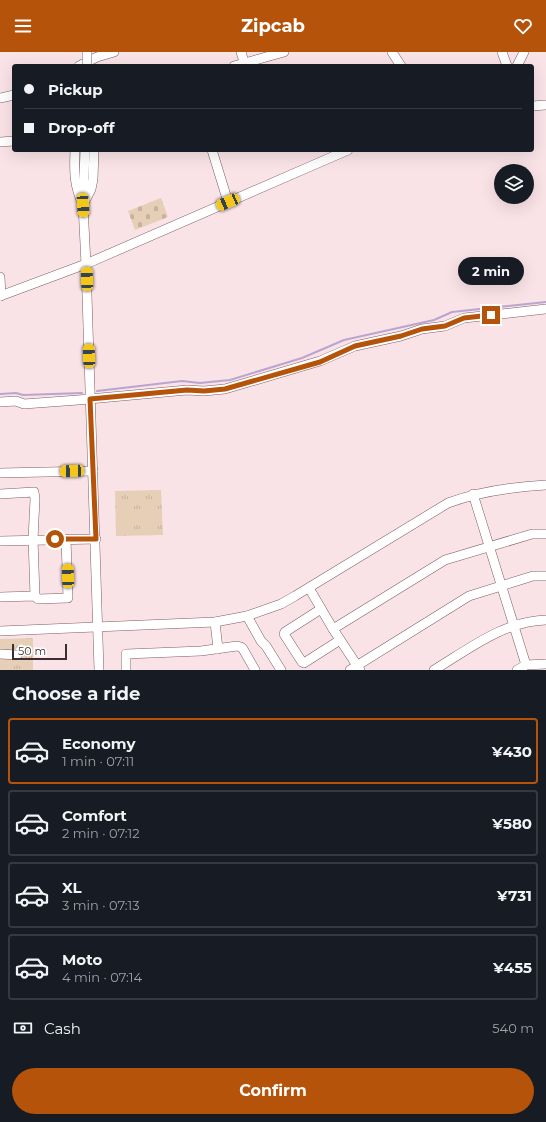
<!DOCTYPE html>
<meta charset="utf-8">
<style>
:root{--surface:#171b24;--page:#242831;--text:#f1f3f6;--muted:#9ea1a6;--line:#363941;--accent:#b45309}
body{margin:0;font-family:Montserrat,sans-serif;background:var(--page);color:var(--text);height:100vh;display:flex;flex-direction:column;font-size:15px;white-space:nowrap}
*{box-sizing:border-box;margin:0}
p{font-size:13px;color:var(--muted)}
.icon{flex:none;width:22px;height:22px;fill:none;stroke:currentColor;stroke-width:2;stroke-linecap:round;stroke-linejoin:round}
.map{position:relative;height:618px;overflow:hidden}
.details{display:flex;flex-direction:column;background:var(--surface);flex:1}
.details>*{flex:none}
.hud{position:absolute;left:12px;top:12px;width:522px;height:88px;border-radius:4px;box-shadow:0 4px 16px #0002;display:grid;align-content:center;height:88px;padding:0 12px;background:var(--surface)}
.tools{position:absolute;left:494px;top:112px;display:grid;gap:8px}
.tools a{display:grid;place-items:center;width:40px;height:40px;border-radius:50%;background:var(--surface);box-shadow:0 4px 16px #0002;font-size:20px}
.scale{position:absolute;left:12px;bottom:10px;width:55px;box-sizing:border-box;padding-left:4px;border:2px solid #3c2e30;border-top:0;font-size:11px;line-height:14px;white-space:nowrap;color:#3c2e30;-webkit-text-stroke:3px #fff;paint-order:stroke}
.end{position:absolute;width:18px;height:18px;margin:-9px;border:5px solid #b45309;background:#fff;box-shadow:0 0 0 2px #fff}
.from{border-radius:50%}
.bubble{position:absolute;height:28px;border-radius:14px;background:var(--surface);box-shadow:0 4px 16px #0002;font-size:13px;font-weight:700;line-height:28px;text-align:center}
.car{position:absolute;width:12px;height:24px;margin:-12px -6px;border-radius:5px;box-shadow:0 0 3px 1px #0007;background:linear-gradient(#f5c518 24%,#345 0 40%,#f5c518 0 76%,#345 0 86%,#f5c518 0)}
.hud b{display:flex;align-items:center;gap:14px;height:38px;font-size:15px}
.hud b+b{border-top:1px solid var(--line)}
.hud i{width:10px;height:10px;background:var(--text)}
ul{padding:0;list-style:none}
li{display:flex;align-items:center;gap:12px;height:66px;margin:0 8px 6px;padding:0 4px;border:2px solid var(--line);border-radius:4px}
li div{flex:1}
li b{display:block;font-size:15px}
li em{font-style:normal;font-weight:700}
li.current{border-color:var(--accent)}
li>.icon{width:36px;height:36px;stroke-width:1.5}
h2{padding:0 12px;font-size:18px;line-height:48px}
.pay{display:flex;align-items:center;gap:10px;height:44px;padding:0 12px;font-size:15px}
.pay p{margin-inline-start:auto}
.cta{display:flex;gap:8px;margin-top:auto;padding:8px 12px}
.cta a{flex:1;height:46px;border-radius:24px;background:var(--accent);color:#fff;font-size:16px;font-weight:700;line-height:46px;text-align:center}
header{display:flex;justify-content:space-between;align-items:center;height:52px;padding:0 12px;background:var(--accent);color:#fff;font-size:18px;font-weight:700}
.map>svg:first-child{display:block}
</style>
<header><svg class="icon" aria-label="menu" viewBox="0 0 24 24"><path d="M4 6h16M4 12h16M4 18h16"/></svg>Zipcab<svg class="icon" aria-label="heart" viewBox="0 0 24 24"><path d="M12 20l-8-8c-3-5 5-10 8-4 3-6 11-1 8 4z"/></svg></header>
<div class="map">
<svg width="546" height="618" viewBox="0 0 546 618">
<defs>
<pattern id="cemetery-stones" width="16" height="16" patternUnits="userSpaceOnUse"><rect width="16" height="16" fill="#e6cfb6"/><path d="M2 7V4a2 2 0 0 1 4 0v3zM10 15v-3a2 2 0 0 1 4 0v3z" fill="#c6b29d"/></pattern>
<pattern id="park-tufts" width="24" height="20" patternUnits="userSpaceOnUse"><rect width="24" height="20" fill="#e6cfb6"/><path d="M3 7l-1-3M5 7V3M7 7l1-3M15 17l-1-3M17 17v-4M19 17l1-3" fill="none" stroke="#c6b29d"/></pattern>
</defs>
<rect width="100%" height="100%" fill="#fae3e6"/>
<polygon fill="url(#cemetery-stones)" points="161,146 168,165 135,178 128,159"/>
<g fill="url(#park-tufts)">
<polygon points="161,438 163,483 116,484 115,439"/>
<polygon points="33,586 33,618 0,618 0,587"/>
</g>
<g fill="#e6cfb6">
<polygon points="134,448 134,475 122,475 122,449"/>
<polygon points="142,448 154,448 155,474 143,474"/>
</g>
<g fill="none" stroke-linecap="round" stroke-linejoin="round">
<g stroke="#baa5d1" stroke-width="2">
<polyline points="97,339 182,329 200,331 230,328 302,306 344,288 434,268 452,260 546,250"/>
<polyline points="0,342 16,341 23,343 82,341"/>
</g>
<defs>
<g id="minor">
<polyline points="241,0 244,10"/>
<polyline points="392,0 401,14"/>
<polyline points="502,0 507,14"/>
<polyline points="79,14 97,5 114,0"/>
<polyline points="234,14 284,0"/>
<polyline points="517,14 524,0"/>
<polyline points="0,46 14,43"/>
<polyline points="532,54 546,53"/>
<polyline points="0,90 14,89"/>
<path d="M75,98c-1,22 -1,35 8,55l8,-16 2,-10 1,-29"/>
<polyline points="85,98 83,153 86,212 99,618"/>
<polyline points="212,98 228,150"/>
<polyline points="0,225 1,244"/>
<polyline points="0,244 86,212 348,98"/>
<polyline points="0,350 16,349 24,352 78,348 187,338 204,339 225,337 320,309 355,294 401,284 422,277 445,274 464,266 546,257"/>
<polyline points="0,421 93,419"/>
<polyline points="0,442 34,440 35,447 33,487 35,544"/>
<polyline points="473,442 526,613"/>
<polyline points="0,489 96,487"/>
<polyline points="309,536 333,577 360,618"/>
<polyline points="0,545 35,544 38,547 68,546 66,487"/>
<polyline points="321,557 285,580 284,582 302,610 304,611 340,588"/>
<polyline points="247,564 261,589 266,594 281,618"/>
<polyline points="215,570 218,597"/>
<polyline points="333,577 445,508 532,482 546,482"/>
<path d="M0,579l215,-9 32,-6 34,-12 14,-8 153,-93c32,-12 64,-16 98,-18"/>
<polyline points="0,602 17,603"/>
<polyline points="126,618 126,602 201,599 237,594 241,595 243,597 255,618"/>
<polyline points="350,618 469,544 533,524 546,524"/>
<path d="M434,618c35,-21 70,-49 112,-50"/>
<polyline points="517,618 526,613 546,612"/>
</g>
</defs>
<use href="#minor" stroke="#7e5d62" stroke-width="10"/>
<use href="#minor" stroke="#fff" stroke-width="9"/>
<defs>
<polyline id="minor-bridge" points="87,0 87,14"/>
</defs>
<use href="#minor-bridge" stroke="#7e5d62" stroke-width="10" stroke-linecap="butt"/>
<use href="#minor-bridge" stroke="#fff" stroke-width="9"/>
</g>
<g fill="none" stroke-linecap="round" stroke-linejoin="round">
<polyline stroke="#b45309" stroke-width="5" points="55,487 96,487 90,347 187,338 204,339 225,337 320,310 355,294 401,284 422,277 445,274 464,266 491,263"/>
</g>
</svg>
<div class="tools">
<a><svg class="icon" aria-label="layers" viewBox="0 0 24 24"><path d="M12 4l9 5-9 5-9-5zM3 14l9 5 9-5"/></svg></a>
</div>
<div class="scale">50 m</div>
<i class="end from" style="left:55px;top:487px"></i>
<i class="end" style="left:491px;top:263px"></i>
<div class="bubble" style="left:458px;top:205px;width:66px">2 min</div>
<i class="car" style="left:228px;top:150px;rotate:247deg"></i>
<i class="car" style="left:83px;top:153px;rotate:177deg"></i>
<i class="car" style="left:87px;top:227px;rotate:358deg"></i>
<i class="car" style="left:89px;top:304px;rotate:358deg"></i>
<i class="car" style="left:72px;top:419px;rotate:268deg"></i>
<i class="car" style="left:68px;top:524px;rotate:358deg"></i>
<div class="hud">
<b><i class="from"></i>Pickup</b>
<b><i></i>Drop-off</b>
</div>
</div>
<section class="details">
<h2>Choose a ride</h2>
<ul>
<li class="current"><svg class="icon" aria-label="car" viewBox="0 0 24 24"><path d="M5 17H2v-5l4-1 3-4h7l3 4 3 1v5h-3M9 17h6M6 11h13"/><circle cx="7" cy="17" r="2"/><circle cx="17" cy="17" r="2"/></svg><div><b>Economy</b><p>1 min · 07:11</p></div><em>¥430</em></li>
<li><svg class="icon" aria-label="car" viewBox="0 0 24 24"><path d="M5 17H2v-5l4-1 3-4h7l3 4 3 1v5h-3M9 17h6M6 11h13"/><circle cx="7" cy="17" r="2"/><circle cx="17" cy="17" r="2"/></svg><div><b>Comfort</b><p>2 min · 07:12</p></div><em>¥580</em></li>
<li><svg class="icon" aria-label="car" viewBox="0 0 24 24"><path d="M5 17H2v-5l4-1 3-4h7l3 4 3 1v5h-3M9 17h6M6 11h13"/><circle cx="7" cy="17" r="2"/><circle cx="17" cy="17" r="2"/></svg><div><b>XL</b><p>3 min · 07:13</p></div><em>¥731</em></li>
<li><svg class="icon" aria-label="car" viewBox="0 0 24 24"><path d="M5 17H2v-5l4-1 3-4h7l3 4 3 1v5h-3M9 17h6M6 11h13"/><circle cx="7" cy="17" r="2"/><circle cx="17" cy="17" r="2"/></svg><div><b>Moto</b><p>4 min · 07:14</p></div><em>¥455</em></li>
</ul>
<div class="pay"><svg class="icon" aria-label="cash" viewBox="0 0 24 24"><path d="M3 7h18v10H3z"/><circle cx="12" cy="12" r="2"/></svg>Cash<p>540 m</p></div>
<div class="cta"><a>Confirm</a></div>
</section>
